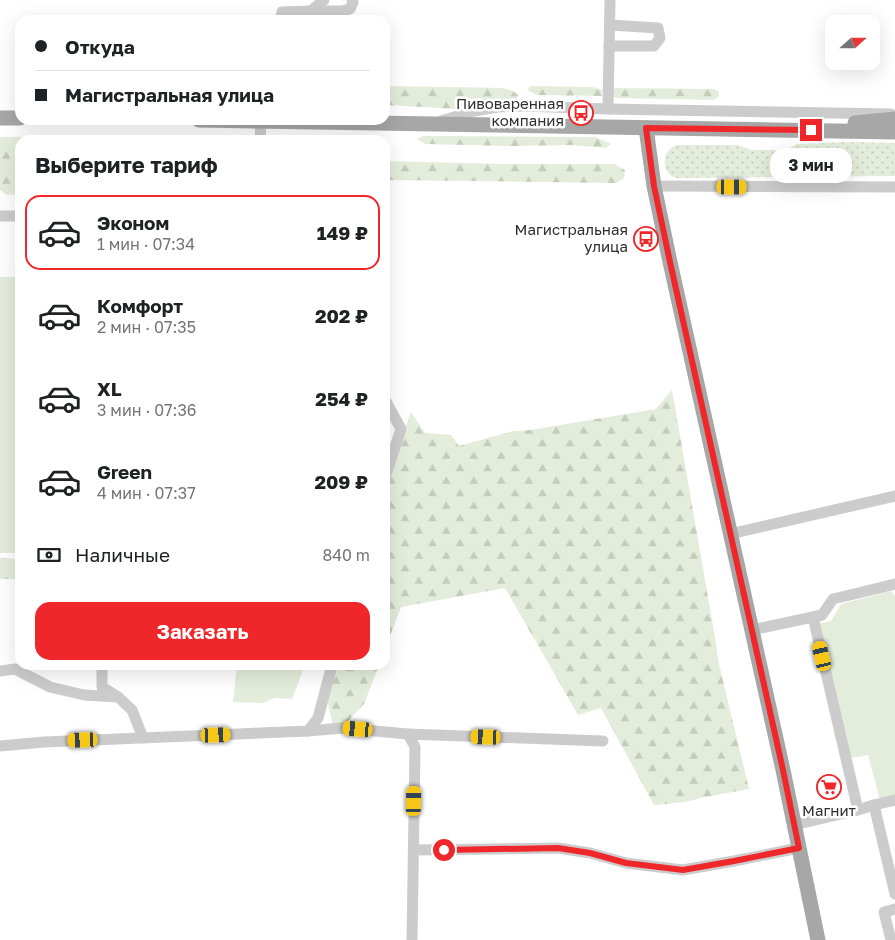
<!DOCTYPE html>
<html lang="ru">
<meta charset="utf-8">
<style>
:root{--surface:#fff;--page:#f2f2f2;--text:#202124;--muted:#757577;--line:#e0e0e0;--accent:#f0272a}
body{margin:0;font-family:"Golos Text",sans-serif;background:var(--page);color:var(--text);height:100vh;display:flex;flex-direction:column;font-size:19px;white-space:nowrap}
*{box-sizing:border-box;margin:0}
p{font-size:16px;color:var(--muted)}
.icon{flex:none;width:28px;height:28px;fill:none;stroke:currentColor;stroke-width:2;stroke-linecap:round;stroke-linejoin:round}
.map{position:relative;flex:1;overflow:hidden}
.side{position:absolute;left:15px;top:135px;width:375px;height:535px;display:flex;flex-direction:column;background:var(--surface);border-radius:15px;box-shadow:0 5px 20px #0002}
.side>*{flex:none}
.guide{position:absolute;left:15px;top:15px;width:375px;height:110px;border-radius:15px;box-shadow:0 5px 20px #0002;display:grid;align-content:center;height:110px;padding:0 20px;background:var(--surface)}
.needle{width:32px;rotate:69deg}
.buttons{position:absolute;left:825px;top:15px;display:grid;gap:10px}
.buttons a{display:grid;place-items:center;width:55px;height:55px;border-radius:10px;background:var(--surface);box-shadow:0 5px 20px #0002;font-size:25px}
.end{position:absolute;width:22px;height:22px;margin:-11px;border:6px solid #f0272a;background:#fff;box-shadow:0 0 0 2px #fff}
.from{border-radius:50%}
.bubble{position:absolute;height:35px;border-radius:15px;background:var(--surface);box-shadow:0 5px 20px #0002;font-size:16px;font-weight:700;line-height:35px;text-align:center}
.car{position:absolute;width:15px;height:30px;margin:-15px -8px;border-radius:6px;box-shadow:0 0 4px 1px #0007;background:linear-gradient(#f5c518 24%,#345 0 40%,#f5c518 0 76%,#345 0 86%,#f5c518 0)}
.guide b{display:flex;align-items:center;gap:18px;height:48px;font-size:19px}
.guide b+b{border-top:1px solid var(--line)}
.guide i{width:12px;height:12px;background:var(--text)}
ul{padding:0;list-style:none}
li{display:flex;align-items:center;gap:15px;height:75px;margin:0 10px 8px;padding:0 10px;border:2px solid transparent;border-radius:15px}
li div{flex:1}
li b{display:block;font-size:19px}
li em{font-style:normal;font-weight:700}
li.active{border-color:var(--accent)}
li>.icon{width:45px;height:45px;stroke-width:1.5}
h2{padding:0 20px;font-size:22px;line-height:60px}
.pay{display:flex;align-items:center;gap:12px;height:55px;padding:0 20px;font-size:19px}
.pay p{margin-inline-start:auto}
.action{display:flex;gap:10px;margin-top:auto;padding:10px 20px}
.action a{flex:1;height:58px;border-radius:15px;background:var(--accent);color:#fff;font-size:20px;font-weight:700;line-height:58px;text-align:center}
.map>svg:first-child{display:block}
</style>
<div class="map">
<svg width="895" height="940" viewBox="0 0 895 940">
<defs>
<pattern id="grass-dots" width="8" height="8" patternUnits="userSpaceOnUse" patternTransform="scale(1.25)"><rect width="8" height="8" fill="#e4eddb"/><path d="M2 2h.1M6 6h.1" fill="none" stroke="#c4ccbc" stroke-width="1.8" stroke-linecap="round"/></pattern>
<pattern id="forest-firs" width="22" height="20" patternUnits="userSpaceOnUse" patternTransform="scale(1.25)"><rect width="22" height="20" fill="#e4eddb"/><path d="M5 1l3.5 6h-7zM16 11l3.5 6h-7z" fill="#c4ccbc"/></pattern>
</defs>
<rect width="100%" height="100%" fill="#fff"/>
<path fill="url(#grass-dots)" d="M850,142l45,1v33l-218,2c-16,-3 -17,-28 0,-33h60l14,5h34l12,-6z"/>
<g fill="url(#forest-firs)">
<polygon points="388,86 503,88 513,91 518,95 517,99 514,100 490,101 471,104 459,109 386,105 385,94"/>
<polygon points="530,86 592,87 603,90 602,96 537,95 527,90"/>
<polygon points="616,88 714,89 719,92 719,96 714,100 617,98 611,96 611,91"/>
<polygon points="65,136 245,138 246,140 20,140 20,194 7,195 0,190 0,137"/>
<polygon points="423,136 595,137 611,144 606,148 572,145 511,146 425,144 417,139"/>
<polygon points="385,161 505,164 614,164 625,170 624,178 616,183 385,180"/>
<polygon points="672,390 716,643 718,660 749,789 705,797 685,802 654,805 601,708 578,715 505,588 401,607 385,649 385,485 411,412 425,433 451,435 459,446 513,431 530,430 656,409"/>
<polygon points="0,558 20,559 20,576 15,579 0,579"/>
<polygon points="334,665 379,665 364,704 335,735 326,695"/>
</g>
<g fill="#e4eddb">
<rect x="0" y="277" width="20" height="276"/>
<polygon points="891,591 895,596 895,796 880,800 868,755 850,758 818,624 831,621 841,604"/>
<polygon points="237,665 305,665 292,699 275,698 263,703 233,702"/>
</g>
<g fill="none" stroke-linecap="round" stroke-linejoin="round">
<g stroke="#ccc" stroke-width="11">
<polyline points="311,11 324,0"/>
<polyline points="280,20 282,12 311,11 342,11 350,9 353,2 352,0"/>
<polyline points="609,46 654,46 660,38 658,28 610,25"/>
<polyline points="608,109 610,0"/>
<polyline points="441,121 474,111 498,107 521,106 608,109 891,114"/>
<polyline points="260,140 261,120"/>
<polyline points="654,186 895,187"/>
<polyline points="0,216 20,216"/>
<polyline points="385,400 401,429 385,477"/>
<polyline points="730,534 895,496"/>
<polyline points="813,617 858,810 874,805 895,894"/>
<polyline points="752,630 822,615 833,599 895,584"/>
<polyline points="102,665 102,687 118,697 132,710 143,738"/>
<polyline points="0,671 15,669 50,687 84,695 118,697"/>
<polyline points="308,731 318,718 332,665"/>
<polyline points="408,734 415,747 412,940"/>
<polyline points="0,746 44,742 308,731 342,728 408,734 603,741"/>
<polyline points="874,805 895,800"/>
<polyline points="794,825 858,810"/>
<polyline points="414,850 558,848 590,853 626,863 683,870 734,861 799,848"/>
<polyline points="891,940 884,912 895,909"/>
</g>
<g stroke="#a7a7a7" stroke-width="15">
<polyline points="0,118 20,118"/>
<polyline points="199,120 895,132"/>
<polyline points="855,123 895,119"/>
<polyline points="646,128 654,186 670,262 783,770 818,940"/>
</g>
</g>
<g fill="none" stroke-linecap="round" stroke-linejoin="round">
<polyline stroke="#f0272a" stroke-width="6" points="444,850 558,848 590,853 626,863 683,870 734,861 799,848 783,770 670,262 654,186 646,128 811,130"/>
</g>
<defs>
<symbol id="bus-ring" viewBox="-11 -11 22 22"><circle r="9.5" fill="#fff" stroke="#f0272a" stroke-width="1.5"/><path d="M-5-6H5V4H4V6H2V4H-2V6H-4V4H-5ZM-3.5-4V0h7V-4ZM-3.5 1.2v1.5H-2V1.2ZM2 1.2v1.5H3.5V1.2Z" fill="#f0272a"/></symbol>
<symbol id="supermarket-ring" viewBox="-11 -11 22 22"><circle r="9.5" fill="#fff" stroke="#f0272a" stroke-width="1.5"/><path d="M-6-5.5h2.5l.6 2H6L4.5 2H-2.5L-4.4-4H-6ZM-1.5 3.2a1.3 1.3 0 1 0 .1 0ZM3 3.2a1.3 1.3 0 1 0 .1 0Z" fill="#f0272a"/></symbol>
</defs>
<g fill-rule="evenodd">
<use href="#bus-ring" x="567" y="99" width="28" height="28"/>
<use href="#bus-ring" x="632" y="225" width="28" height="28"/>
<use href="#supermarket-ring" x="815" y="773" width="28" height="28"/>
</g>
<g text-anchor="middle" stroke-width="5" stroke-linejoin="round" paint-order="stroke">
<g font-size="15" fill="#2f2f2f" stroke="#fff" text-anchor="end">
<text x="564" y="109">Пивоваренная<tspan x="564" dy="17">компания</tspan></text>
<text x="628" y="235">Магистральная<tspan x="628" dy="17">улица</tspan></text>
<text x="829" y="816" text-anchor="middle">Магнит</text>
</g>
</g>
</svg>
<div class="buttons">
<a><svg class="needle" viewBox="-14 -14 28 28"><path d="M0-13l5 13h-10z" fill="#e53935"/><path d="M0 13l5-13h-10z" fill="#757577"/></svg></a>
</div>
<i class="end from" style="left:444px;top:850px"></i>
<i class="end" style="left:811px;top:130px"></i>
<div class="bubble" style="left:770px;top:148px;width:82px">3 мин</div>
<i class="car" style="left:732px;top:187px;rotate:90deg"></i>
<i class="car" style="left:822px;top:656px;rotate:347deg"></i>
<i class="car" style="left:358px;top:729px;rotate:275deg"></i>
<i class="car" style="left:216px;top:735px;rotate:88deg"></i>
<i class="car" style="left:486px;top:737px;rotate:272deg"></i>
<i class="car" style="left:83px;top:740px;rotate:268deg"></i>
<i class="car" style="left:414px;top:801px;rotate:1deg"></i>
<div class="guide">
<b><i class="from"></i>Откуда</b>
<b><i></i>Магистральная улица</b>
</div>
<section class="side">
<h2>Выберите тариф</h2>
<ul>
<li class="active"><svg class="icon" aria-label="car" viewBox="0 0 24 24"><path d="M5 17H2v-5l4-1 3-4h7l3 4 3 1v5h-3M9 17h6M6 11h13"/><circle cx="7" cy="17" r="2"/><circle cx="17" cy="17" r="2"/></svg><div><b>Эконом</b><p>1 мин · 07:34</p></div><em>149 ₽</em></li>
<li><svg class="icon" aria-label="car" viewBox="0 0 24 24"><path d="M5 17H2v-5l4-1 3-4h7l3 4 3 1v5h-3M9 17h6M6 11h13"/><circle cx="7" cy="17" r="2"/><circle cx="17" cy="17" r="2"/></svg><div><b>Комфорт</b><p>2 мин · 07:35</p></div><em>202 ₽</em></li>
<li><svg class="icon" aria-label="car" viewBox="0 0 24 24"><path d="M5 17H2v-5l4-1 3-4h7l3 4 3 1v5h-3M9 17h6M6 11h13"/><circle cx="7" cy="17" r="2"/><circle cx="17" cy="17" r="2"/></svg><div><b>XL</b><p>3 мин · 07:36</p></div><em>254 ₽</em></li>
<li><svg class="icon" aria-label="car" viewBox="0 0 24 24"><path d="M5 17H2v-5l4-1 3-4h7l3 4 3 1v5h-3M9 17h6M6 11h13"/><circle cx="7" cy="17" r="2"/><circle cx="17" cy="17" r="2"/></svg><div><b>Green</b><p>4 мин · 07:37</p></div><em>209 ₽</em></li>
</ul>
<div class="pay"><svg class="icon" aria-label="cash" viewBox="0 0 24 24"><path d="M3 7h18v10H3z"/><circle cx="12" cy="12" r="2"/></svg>Наличные<p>840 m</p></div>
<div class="action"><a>Заказать</a></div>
</section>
</div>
